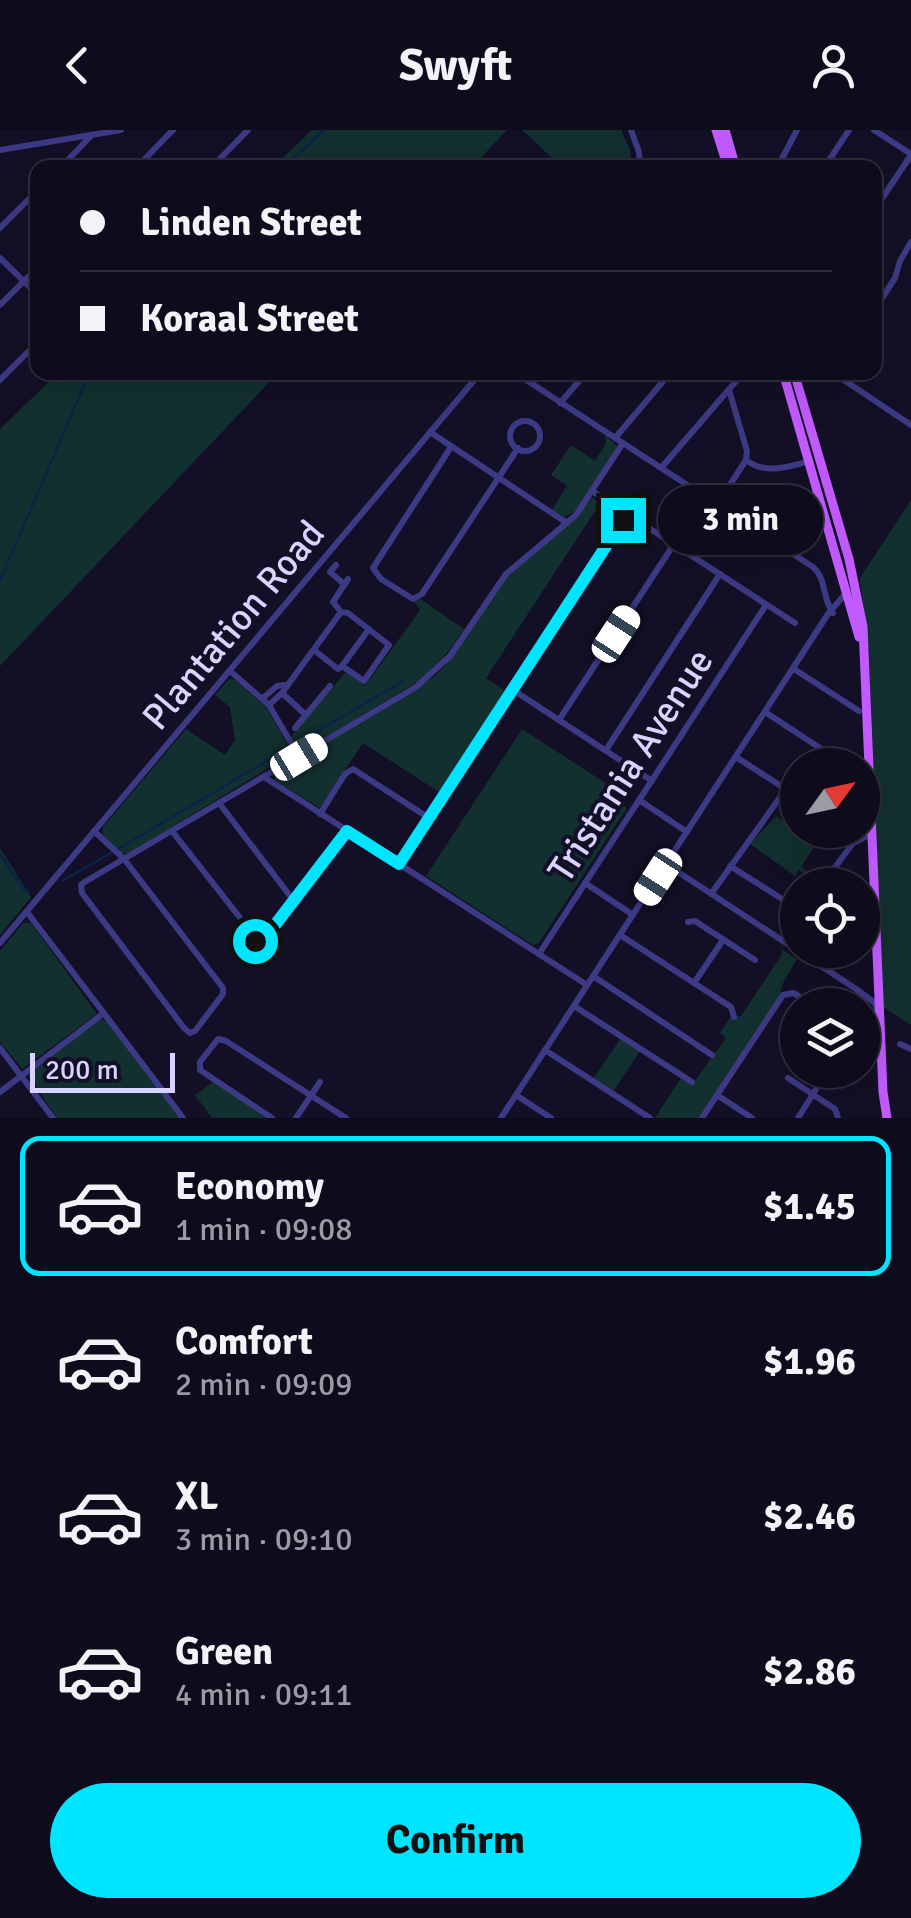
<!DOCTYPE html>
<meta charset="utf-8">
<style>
:root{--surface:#0e0b1c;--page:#1c1929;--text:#f1f3f6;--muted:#9b9ba3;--line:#2e2b3b;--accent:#00e5ff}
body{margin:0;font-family:Signika,sans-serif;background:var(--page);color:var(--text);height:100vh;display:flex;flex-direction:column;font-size:38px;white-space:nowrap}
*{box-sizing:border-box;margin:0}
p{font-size:32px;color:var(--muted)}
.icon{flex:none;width:55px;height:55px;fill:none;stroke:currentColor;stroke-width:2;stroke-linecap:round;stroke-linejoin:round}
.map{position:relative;height:988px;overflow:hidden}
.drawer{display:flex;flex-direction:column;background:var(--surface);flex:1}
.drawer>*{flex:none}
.banner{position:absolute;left:30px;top:30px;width:852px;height:220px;border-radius:20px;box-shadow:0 10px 40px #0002,0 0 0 2px var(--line);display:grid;align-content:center;height:220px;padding:0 50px;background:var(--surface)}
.needle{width:65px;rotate:57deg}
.fabs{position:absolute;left:780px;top:618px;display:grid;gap:20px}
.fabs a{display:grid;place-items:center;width:100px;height:100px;border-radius:50%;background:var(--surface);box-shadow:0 10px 40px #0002,0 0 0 2px var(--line);font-size:50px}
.scale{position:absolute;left:30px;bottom:25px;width:145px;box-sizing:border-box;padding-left:10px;border:5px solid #d9d4ff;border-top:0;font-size:28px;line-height:35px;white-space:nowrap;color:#d9d4ff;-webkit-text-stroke:8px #130f26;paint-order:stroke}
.end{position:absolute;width:45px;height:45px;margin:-22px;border:12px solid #00e5ff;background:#111;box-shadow:0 0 0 5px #111}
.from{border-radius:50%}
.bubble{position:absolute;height:70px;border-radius:35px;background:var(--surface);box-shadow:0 10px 40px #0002,0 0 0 2px var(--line);font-size:32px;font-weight:700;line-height:70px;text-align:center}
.car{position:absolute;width:30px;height:60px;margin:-30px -15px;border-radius:12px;box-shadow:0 0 8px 2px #0007;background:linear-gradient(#fff 24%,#345 0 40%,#fff 0 76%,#345 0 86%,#fff 0)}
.banner b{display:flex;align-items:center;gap:35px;height:95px;font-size:38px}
.banner b+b{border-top:2px solid var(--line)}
.banner i{width:25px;height:25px;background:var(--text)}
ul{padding:18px 0 0;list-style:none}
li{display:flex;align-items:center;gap:30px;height:140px;margin:0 20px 15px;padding:0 30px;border:5px solid transparent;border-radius:20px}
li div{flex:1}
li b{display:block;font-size:38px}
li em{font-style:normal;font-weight:700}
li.active{border-color:var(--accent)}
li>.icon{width:90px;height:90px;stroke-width:1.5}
.button{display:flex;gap:20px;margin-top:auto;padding:20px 50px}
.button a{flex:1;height:115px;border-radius:60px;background:var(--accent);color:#111;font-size:40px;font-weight:700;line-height:115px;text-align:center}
header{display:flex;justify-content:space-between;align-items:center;height:130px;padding:0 50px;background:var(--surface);font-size:45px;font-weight:700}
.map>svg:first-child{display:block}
</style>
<header><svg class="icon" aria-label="back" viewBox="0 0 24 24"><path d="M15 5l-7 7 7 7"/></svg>Swyft<svg class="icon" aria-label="person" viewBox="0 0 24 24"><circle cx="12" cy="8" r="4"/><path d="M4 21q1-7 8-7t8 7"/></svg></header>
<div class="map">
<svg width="911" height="988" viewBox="0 0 911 988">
<rect width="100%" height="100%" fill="#130f26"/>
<g fill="#12302f">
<polygon points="312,0 507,0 472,37 273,37"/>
<polygon points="522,0 621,0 630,20 631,37 562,37"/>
<polygon points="59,242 278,243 0,536 0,299"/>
<path d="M605,305l12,11c-13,21 -30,64 -53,71l-12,-7 15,-24 -16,-11 20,-30 24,16 11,-18z"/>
<path d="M591,367l28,16 2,6 -9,13 -2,-2 6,-9 -2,-7 -15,-9 -113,173 22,15 -66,101 -79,-51 -43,65 -46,-28 1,-6 160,-98c30,-29 46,-68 72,-100 25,-31 62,-46 84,-79z"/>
<polygon points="911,370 911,895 883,877 869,523 860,448"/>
<polygon points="420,469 464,499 448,522 424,548 305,619 297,618 290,608 346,542 365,556 420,480 414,471"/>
<polygon points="229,549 235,550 266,577 290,619 290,625 128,724 121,723 103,706 103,697 186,599 225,625 235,610 230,577 215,565"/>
<polygon points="522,599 621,663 616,671 627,678 539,813 533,815 426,746"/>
<polygon points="776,686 817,713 801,737 820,750 818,753 799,740 795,746 750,714"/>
<polygon points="0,718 31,767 0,805"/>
<polygon points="23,793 31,793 97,884 22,939 0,912 0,821"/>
<polygon points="781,819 797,829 782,855 780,866 700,988 655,988 681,948 692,955 726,908 720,903 730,888 741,886 782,824"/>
<polygon points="99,889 107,891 182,988 57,988 28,945"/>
<polygon points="621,908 640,921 613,962 593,949"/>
<polygon points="213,952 269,988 212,988 195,965"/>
</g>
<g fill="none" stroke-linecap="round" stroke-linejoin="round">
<g stroke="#0c2248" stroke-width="2.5">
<polyline points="283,38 324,0"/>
<polyline points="0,450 90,242"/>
<polyline points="297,613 405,550"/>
<polyline points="118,719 287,619"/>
<polyline points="0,724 24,760 28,761"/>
<polyline points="62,751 111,723"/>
</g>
<g stroke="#3d3a85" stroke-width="6">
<polyline points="631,0 639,22 640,38"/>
<polyline points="874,0 911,24"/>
<polyline points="0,20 121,0"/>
<polyline points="60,38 91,6"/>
<polyline points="136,38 173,0"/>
<polyline points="211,38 248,0"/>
<polyline points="777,38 797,0"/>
<polyline points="824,38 849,0"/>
<polyline points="875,79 911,25"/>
<polyline points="0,98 38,60"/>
<polyline points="0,128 38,165"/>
<polyline points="0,175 38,137"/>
<polyline points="875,179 895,148 900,131 911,112"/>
<path d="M514,242l299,195c14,12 9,32 20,46"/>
<polyline points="832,242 911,295"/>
<polyline points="0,250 38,212"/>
<polyline points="795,251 822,242"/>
<polyline points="729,260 747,321 746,330"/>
<polyline points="560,273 587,242"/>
<circle cx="525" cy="306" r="15"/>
<polyline points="430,302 567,393"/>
<polyline points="615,308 671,242"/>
<polyline points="451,317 373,438 381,449 413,469 422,464 518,318"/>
<path d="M746,330c19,15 42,7 64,1"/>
<polyline points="661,338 744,242"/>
<polyline points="592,361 795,493"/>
<polyline points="717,375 746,330"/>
<polyline points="336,435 330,442 344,454"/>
<polyline points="341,482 333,472 348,449"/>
<polyline points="342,536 369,499"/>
<polyline points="794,539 859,581"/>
<polyline points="230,541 269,575 299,627"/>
<polyline points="513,560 652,651"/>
<polyline points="282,563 306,585"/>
<polyline points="263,568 277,556 285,555"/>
<polyline points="269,575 282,563 341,482 348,483 389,515 364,551 342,536 338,539 314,520"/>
<polyline points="765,582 846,635"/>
<polyline points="559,590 674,414"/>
<polyline points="295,598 330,556"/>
<polyline points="606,620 720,444"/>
<polyline points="736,627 798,667"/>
<polyline points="264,647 587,855"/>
<polyline points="639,670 687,702"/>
<polyline points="219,673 294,771"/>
<polyline points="320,684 345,644 353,639 429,688"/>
<polyline points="848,700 850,701"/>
<path d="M94,701l30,28 99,129v6l-28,37 -5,2 -6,-5 -102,-135 -1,-8 2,-2c111,-65 222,-131 333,-196l34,-31 56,-82 70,-59 47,-72"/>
<polyline points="172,701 259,812 265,809 347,701"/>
<polyline points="399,734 627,384"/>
<polyline points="666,734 856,859 875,873 877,881"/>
<polyline points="730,736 798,779"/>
<polyline points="585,753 633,785"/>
<polyline points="822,755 853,713 871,704"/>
<polyline points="711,764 786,659"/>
<polyline points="27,782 147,940"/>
<polyline points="688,792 695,791 755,830"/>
<polyline points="862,793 876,793"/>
<polyline points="620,805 731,877 734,887"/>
<polyline points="0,813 481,242"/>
<polyline points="539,824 766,475"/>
<polyline points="593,846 712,925"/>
<polyline points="694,853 723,810"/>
<polyline points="574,876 692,952"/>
<polyline points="900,914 911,919"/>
<polyline points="0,918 53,988"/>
<polyline points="545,920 650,988"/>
<polyline points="150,944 183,988"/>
<polyline points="788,948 835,979 838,988"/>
<polyline points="0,962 104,883"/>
<polyline points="516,965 551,988"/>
<polyline points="717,965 752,988"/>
<polyline points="272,988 200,940 200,932 218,909 226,911 346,988"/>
<polyline points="296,988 320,952"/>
<polyline points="501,988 828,484 846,463"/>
<polyline points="702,988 783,865 794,863 812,875"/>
<polyline points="798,988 828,940"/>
</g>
<g stroke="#c25bff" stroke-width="9">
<polyline points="716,0 728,38"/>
<polyline points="725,0 736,38"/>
<polyline points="783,242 859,507"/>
<polyline points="794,242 849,429 863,497 883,962 887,988"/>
</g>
</g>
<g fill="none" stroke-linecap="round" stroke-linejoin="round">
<polyline stroke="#00e5ff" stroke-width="12" points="255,811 265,808 347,701 399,734 623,390"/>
</g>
<g text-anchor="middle" stroke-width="8" stroke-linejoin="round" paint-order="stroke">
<g font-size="38" fill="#d9d4ff" stroke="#130f26">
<text transform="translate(233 495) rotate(-50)" y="13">Plantation Road</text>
<text transform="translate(630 635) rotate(-57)" y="13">Tristania Avenue</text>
</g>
</g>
</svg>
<div class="fabs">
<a><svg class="needle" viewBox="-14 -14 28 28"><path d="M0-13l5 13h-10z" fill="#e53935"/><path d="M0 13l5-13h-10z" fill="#9b9ba3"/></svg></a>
<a><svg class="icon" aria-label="locate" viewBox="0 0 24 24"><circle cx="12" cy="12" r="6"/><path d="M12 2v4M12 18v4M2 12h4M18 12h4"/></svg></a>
<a><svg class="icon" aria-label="layers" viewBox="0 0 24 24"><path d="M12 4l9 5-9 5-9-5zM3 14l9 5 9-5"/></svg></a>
</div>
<div class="scale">200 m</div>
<i class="end from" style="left:255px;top:811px"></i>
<i class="end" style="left:623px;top:390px"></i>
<div class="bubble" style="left:658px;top:355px;width:165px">3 min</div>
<i class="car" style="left:616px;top:504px;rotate:33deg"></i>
<i class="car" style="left:299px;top:627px;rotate:59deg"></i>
<i class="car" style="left:658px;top:747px;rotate:213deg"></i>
<div class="banner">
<b><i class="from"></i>Linden Street</b>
<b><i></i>Koraal Street</b>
</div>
</div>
<section class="drawer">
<ul>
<li class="active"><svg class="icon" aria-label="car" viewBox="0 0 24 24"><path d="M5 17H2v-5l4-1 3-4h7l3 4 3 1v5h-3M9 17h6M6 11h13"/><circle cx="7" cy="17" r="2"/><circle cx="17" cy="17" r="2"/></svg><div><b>Economy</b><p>1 min · 09:08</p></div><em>$1.45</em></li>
<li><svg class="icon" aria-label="car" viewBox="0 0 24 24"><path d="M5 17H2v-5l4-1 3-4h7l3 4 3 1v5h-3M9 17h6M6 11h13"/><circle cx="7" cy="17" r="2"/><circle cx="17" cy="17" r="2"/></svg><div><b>Comfort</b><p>2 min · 09:09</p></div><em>$1.96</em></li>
<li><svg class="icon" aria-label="car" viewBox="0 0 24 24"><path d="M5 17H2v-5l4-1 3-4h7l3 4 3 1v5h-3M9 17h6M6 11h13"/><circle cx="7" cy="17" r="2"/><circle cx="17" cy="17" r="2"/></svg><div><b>XL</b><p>3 min · 09:10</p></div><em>$2.46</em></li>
<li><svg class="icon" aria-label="car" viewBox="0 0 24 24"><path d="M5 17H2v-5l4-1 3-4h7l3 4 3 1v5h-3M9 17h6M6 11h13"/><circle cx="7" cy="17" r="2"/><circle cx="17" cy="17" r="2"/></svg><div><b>Green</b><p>4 min · 09:11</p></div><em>$2.86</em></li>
</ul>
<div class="button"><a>Confirm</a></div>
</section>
